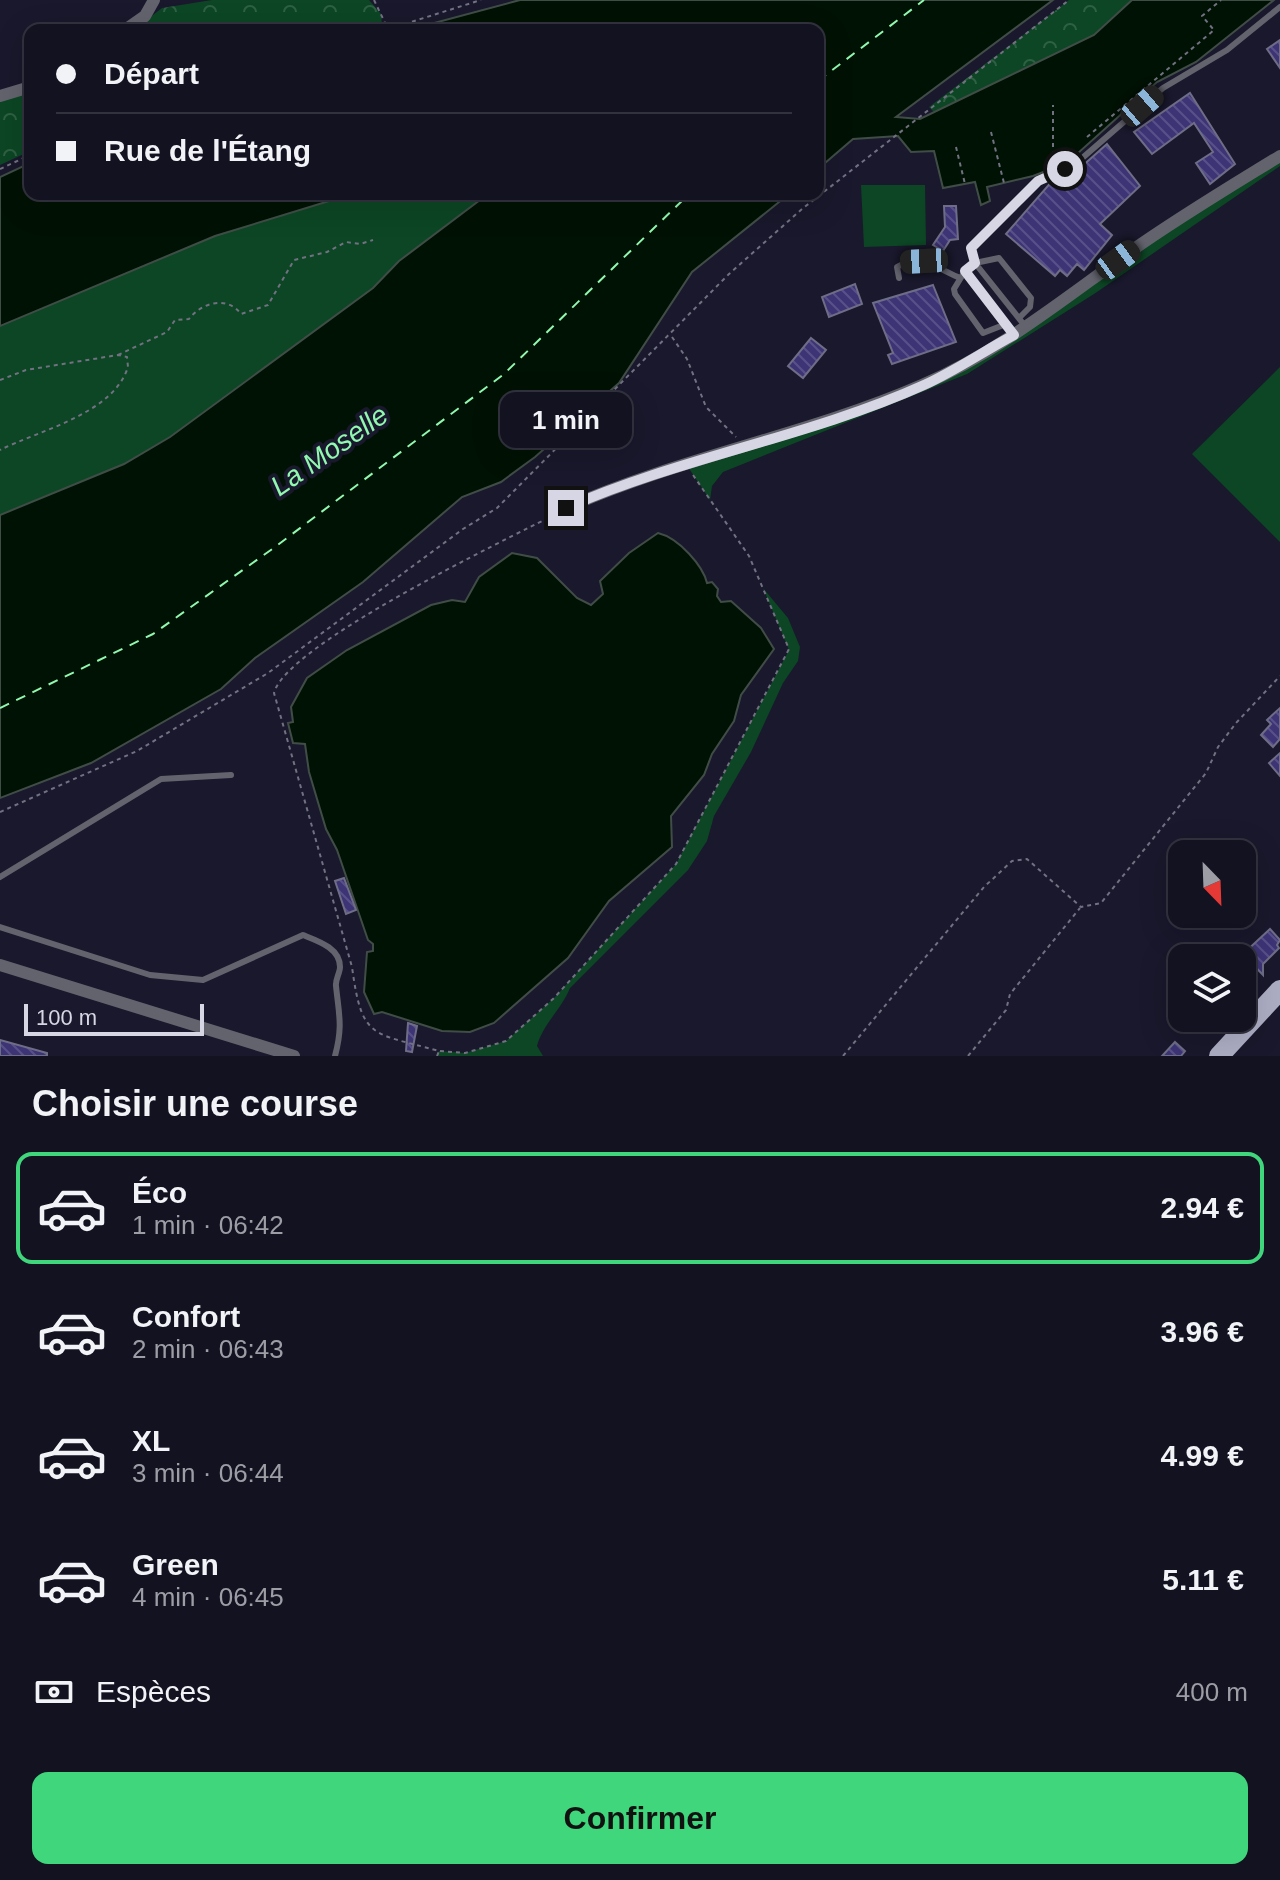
<!DOCTYPE html>
<html lang="fr">
<meta charset="utf-8">
<style>
:root{--surface:#131221;--page:#20202e;--text:#f1f3f6;--muted:#9d9ea5;--line:#32323f;--accent:#40d77c}
body{margin:0;font-family:Helvetica,sans-serif;background:var(--page);color:var(--text);height:100vh;display:flex;flex-direction:column;font-size:30px;white-space:nowrap}
*{box-sizing:border-box;margin:0}
p{font-size:26px;color:var(--muted)}
.icon{flex:none;width:44px;height:44px;fill:none;stroke:currentColor;stroke-width:2;stroke-linecap:round;stroke-linejoin:round}
.map{position:relative;height:1056px;overflow:hidden}
.drawer{display:flex;flex-direction:column;background:var(--surface);flex:1}
.drawer>*{flex:none}
.guide{position:absolute;left:24px;top:24px;width:800px;height:176px;border-radius:16px;box-shadow:0 8px 32px #0002,0 0 0 2px var(--line);display:grid;align-content:center;height:176px;padding:0 32px;background:var(--surface)}
.needle{width:52px;rotate:157deg}
.fabs{position:absolute;left:1168px;top:840px;display:grid;gap:16px}
.fabs a{display:grid;place-items:center;width:88px;height:88px;border-radius:16px;background:var(--surface);box-shadow:0 8px 32px #0002,0 0 0 2px var(--line);font-size:40px}
.scale{position:absolute;left:24px;bottom:20px;width:180px;box-sizing:border-box;padding-left:8px;border:4px solid #d6d6e4;border-top:0;font-size:22px;line-height:28px;white-space:nowrap;color:#d6d6e4;-webkit-text-stroke:6px #19182c;paint-order:stroke}
.end{position:absolute;width:36px;height:36px;margin:-18px;border:10px solid #d6d6e4;background:#111;box-shadow:0 0 0 4px #111}
.from{border-radius:50%}
.bubble{position:absolute;height:56px;border-radius:16px;background:var(--surface);box-shadow:0 8px 32px #0002,0 0 0 2px var(--line);font-size:26px;font-weight:800;line-height:56px;text-align:center}
.car{position:absolute;width:24px;height:48px;margin:-24px -12px;border-radius:10px;box-shadow:0 0 6px 2px #0007;background:linear-gradient(#222 24%,#8ab4d8 0 40%,#222 0 76%,#8ab4d8 0 86%,#222 0)}
.guide b{display:flex;align-items:center;gap:28px;height:76px;font-size:30px}
.guide b+b{border-top:2px solid var(--line)}
.guide i{width:20px;height:20px;background:var(--text)}
ul{padding:0;list-style:none}
li{display:flex;align-items:center;gap:24px;height:112px;margin:0 16px 12px;padding:0 16px;border:4px solid transparent;border-radius:16px}
li div{flex:1}
li b{display:block;font-size:30px}
li em{font-style:normal;font-weight:800}
li.selected{border-color:var(--accent)}
li>.icon{width:72px;height:72px;stroke-width:1.5}
h2{padding:0 32px;font-size:36px;line-height:96px}
.pay{display:flex;align-items:center;gap:20px;height:88px;padding:0 32px;font-size:30px}
.pay p{margin-inline-start:auto}
.action{display:flex;gap:16px;margin-top:auto;padding:16px 32px}
.action a{flex:1;height:92px;border-radius:16px;background:var(--accent);color:#111;font-size:32px;font-weight:800;line-height:92px;text-align:center}
.map>svg:first-child{display:block}
</style>
<div class="map">
<svg width="1280" height="1056" viewBox="0 0 1280 1056">
<defs>
<pattern id="forest-crowns" width="20" height="18" patternUnits="userSpaceOnUse" patternTransform="scale(2)"><rect width="20" height="18" fill="#0c4624"/><path d="M2 6a3 3 0 1 1 6 0M12 15a3 3 0 1 1 6 0" fill="none" stroke="#2f6044"/></pattern>
<pattern id="building-back-hatch" width="6" height="6" patternUnits="userSpaceOnUse" patternTransform="scale(2)"><rect width="6" height="6" fill="#3d3476"/><path d="M-1 5l2 2M0 0l6 6M5-1l2 2" fill="none" stroke="#585189"/></pattern>
</defs>
<rect width="100%" height="100%" fill="#19182c"/>
<g fill="#0c4624">
<polygon points="1280,156 1280,166 1094,294 967,374 723,472 712,486 710,500 686,464 924,385 1014,335"/>
<polygon points="861,185 925,185 926,245 864,247"/>
<polygon points="352,194 488,194 399,261 373,288 170,437 124,464 0,515 0,326 215,236"/>
<polygon points="1280,367 1280,542 1192,454"/>
<path d="M763,588l25,30 12,29 -2,14 -15,22 -32,69 -37,64 -7,25 -19,29 -118,118c-9,22 -27,36 -33,58l6,10h-106l2,-5 26,2 41,-12 48,-43 122,-134 113,-214z"/>
</g>
<g fill="url(#forest-crowns)">
<polygon points="212,0 369,0 381,14 382,26 366,30 134,30 162,8"/>
<polygon points="1069,0 1168,0 937,115 929,107"/>
<polygon points="30,89 30,151 0,165 0,100"/>
</g>
<g fill="#001204" stroke="#404d47" stroke-width="2">
<polygon points="520,0 1053,0 896,117 920,119 1094,35 1132,0 1274,0 1196,62 1157,82 1067,163 1033,176 987,187 990,201 981,205 975,182 943,188 934,151 911,152 898,136 853,139 818,169 818,30 408,30"/>
<polygon points="30,163 30,194 352,194 215,236 0,326 0,177"/>
<polygon points="488,194 789,194 692,272 619,383 535,457 501,482 462,497 363,582 255,658 221,689 91,763 0,798 0,515 124,464 170,437 373,288 399,261"/>
<path d="M658,533c21,5 45,33 49,50l5,-1 6,7 -1,7 4,6 10,-1 30,27 13,21 -33,46 -7,26 -22,33 -8,21 -33,41 1,31 -63,54 -41,57 -74,65 -24,9 -28,-1 -60,-19 -8,2 -10,-22 3,-40 6,-1v-7l-5,-4 -31,-90 -11,-21 -17,-57 -4,-28 -12,-1 -5,-20 5,-1 -2,-15 16,-29 40,-28 84,-45 21,-5 13,2 14,-25 33,-24 25,5 40,40 14,7 12,-11 -3,-13 29,-28z"/>
</g>
<g fill="none" stroke-linecap="round" stroke-linejoin="round">
<g stroke="#91f8b0" stroke-width="2" stroke-dasharray="10 8" stroke-linecap="butt">
<polyline points="818,81 924,0"/>
<polyline points="0,708 153,634 275,547 504,374 689,194"/>
</g>
</g>
<g fill="url(#building-back-hatch)" stroke="#6e6d87" stroke-width="2">
<polygon points="1280,40 1280,68 1267,49"/>
<polygon points="1190,93 1235,164 1210,184 1196,163 1213,152 1194,123 1152,154 1134,132"/>
<polygon points="1107,144 1140,186 1100,224 1112,235 1084,270 1077,264 1067,276 1060,270 1055,276 1006,234 1053,180 1061,185"/>
<polygon points="944,206 956,206 958,239 950,240 943,251 933,245 945,227"/>
<polygon points="855,284 862,304 829,317 822,297"/>
<polygon points="933,285 956,342 892,364 888,355 893,353 873,303"/>
<polygon points="811,338 826,350 803,378 788,366"/>
<polygon points="1280,708 1280,739 1273,747 1261,735 1271,724 1267,720"/>
<polygon points="1280,753 1280,776 1269,763"/>
<polygon points="344,878 356,910 346,914 335,881"/>
<polygon points="1270,929 1280,940 1277,945 1279,948 1263,964 1263,975 1243,954"/>
<polygon points="408,1023 417,1026 412,1052 406,1051"/>
<polygon points="0,1040 47,1053 47,1056 0,1056"/>
<polygon points="1175,1042 1185,1051 1181,1056 1162,1056"/>
</g>
<g fill="none" stroke-linecap="round" stroke-linejoin="round">
<g stroke="#727182" stroke-width="2" stroke-dasharray="4 4" stroke-linecap="butt">
<polyline points="374,0 387,27 392,28 481,0"/>
<polyline points="378,30 386,28"/>
<polyline points="991,132 1004,183"/>
<polyline points="1087,137 1214,30 1202,16 1221,0"/>
<polyline points="956,147 965,184"/>
<polyline points="1053,163 1053,105"/>
<polyline points="0,169 30,155"/>
<polyline points="672,337 687,359 706,407 736,437"/>
<path d="M118,355l49,-23 8,-12 14,-1c12,-16 38,-24 52,-5l27,-9 26,-45 33,-8 19,-10 14,2 13,-4"/>
<path d="M0,380l26,-10 92,-15 9,2 1,10c-15,47 -88,63 -128,83"/>
<polyline points="0,812 137,751 268,673 463,529 497,508 729,274 802,209 1069,0"/>
<polyline points="440,1051 465,1053 506,1041 554,998 676,864 789,649 749,556 693,475"/>
<path d="M437,1056l2,-5c-68,-19 -77,-11 -87,-84l-78,-274c12,-48 231,-153 282,-179"/>
<polyline points="843,1056 984,887 1012,861 1027,859 1081,907 1101,903 1206,773 1218,747 1236,723 1280,676"/>
<polyline points="968,1056 1006,1010 1010,994 1080,908"/>
</g>
<g stroke="#63636e" stroke-width="6">
<polyline points="965,271 954,289 955,294 983,333 1006,324"/>
<path d="M899,278l-2,-11c24,-14 41,2 63,11"/>
<polyline points="1019,318 1030,307 1031,298 999,258 975,263 1025,326"/>
<polyline points="1014,334 965,271 975,263 971,248 1038,181 1080,160 1163,88 1227,50 1280,7"/>
<polyline points="0,877 161,779 231,775"/>
<path d="M0,927l150,48 53,5 100,-45c15,6 37,13 37,32 0,6 -5,13 -4,19 3,29 7,40 -1,70"/>
</g>
<g stroke="#63636e" stroke-width="12">
<polyline points="125,30 145,16 154,0"/>
<polyline points="0,96 30,87"/>
<path d="M566,508c115,-51 241,-73 356,-123 75,-32 139,-84 205,-131 49,-35 101,-66 153,-98"/>
<polyline points="0,965 294,1056"/>
</g>
<polyline stroke="#adadc4" stroke-width="20" points="1219,1056 1280,990"/>
</g>
<g fill="none" stroke-linecap="round" stroke-linejoin="round">
<path stroke="#d6d6e4" stroke-width="10" d="M566,508c115,-51 243,-71 358,-123 31,-14 60,-34 90,-50l-49,-64 10,-8 -4,-15 67,-67 27,-12"/>
</g>
<g text-anchor="middle" stroke-width="8" stroke-linejoin="round" paint-order="stroke">
<g font-size="28" font-style="italic" fill="#91f8b0" stroke="#19182c">
<text transform="translate(329 450) rotate(-35)" y="10">La Moselle</text>
</g>
</g>
</svg>
<div class="fabs">
<a><svg class="needle" viewBox="-14 -14 28 28"><path d="M0-13l5 13h-10z" fill="#e53935"/><path d="M0 13l5-13h-10z" fill="#9d9ea5"/></svg></a>
<a><svg class="icon" aria-label="layers" viewBox="0 0 24 24"><path d="M12 4l9 5-9 5-9-5zM3 14l9 5 9-5"/></svg></a>
</div>
<div class="scale">100 m</div>
<i class="end from" style="left:1065px;top:169px"></i>
<i class="end" style="left:566px;top:508px"></i>
<div class="bubble" style="left:500px;top:392px;width:132px">1 min</div>
<i class="car" style="left:1142px;top:106px;rotate:49deg"></i>
<i class="car" style="left:1118px;top:260px;rotate:54deg"></i>
<i class="car" style="left:924px;top:261px;rotate:267deg"></i>
<div class="guide">
<b><i class="from"></i>Départ</b>
<b><i></i>Rue de l'Étang</b>
</div>
</div>
<section class="drawer">
<h2>Choisir une course</h2>
<ul>
<li class="selected"><svg class="icon" aria-label="car" viewBox="0 0 24 24"><path d="M5 17H2v-5l4-1 3-4h7l3 4 3 1v5h-3M9 17h6M6 11h13"/><circle cx="7" cy="17" r="2"/><circle cx="17" cy="17" r="2"/></svg><div><b>Éco</b><p>1 min · 06:42</p></div><em>2.94 €</em></li>
<li><svg class="icon" aria-label="car" viewBox="0 0 24 24"><path d="M5 17H2v-5l4-1 3-4h7l3 4 3 1v5h-3M9 17h6M6 11h13"/><circle cx="7" cy="17" r="2"/><circle cx="17" cy="17" r="2"/></svg><div><b>Confort</b><p>2 min · 06:43</p></div><em>3.96 €</em></li>
<li><svg class="icon" aria-label="car" viewBox="0 0 24 24"><path d="M5 17H2v-5l4-1 3-4h7l3 4 3 1v5h-3M9 17h6M6 11h13"/><circle cx="7" cy="17" r="2"/><circle cx="17" cy="17" r="2"/></svg><div><b>XL</b><p>3 min · 06:44</p></div><em>4.99 €</em></li>
<li><svg class="icon" aria-label="car" viewBox="0 0 24 24"><path d="M5 17H2v-5l4-1 3-4h7l3 4 3 1v5h-3M9 17h6M6 11h13"/><circle cx="7" cy="17" r="2"/><circle cx="17" cy="17" r="2"/></svg><div><b>Green</b><p>4 min · 06:45</p></div><em>5.11 €</em></li>
</ul>
<div class="pay"><svg class="icon" aria-label="cash" viewBox="0 0 24 24"><path d="M3 7h18v10H3z"/><circle cx="12" cy="12" r="2"/></svg>Espèces<p>400 m</p></div>
<div class="action"><a>Confirmer</a></div>
</section>
